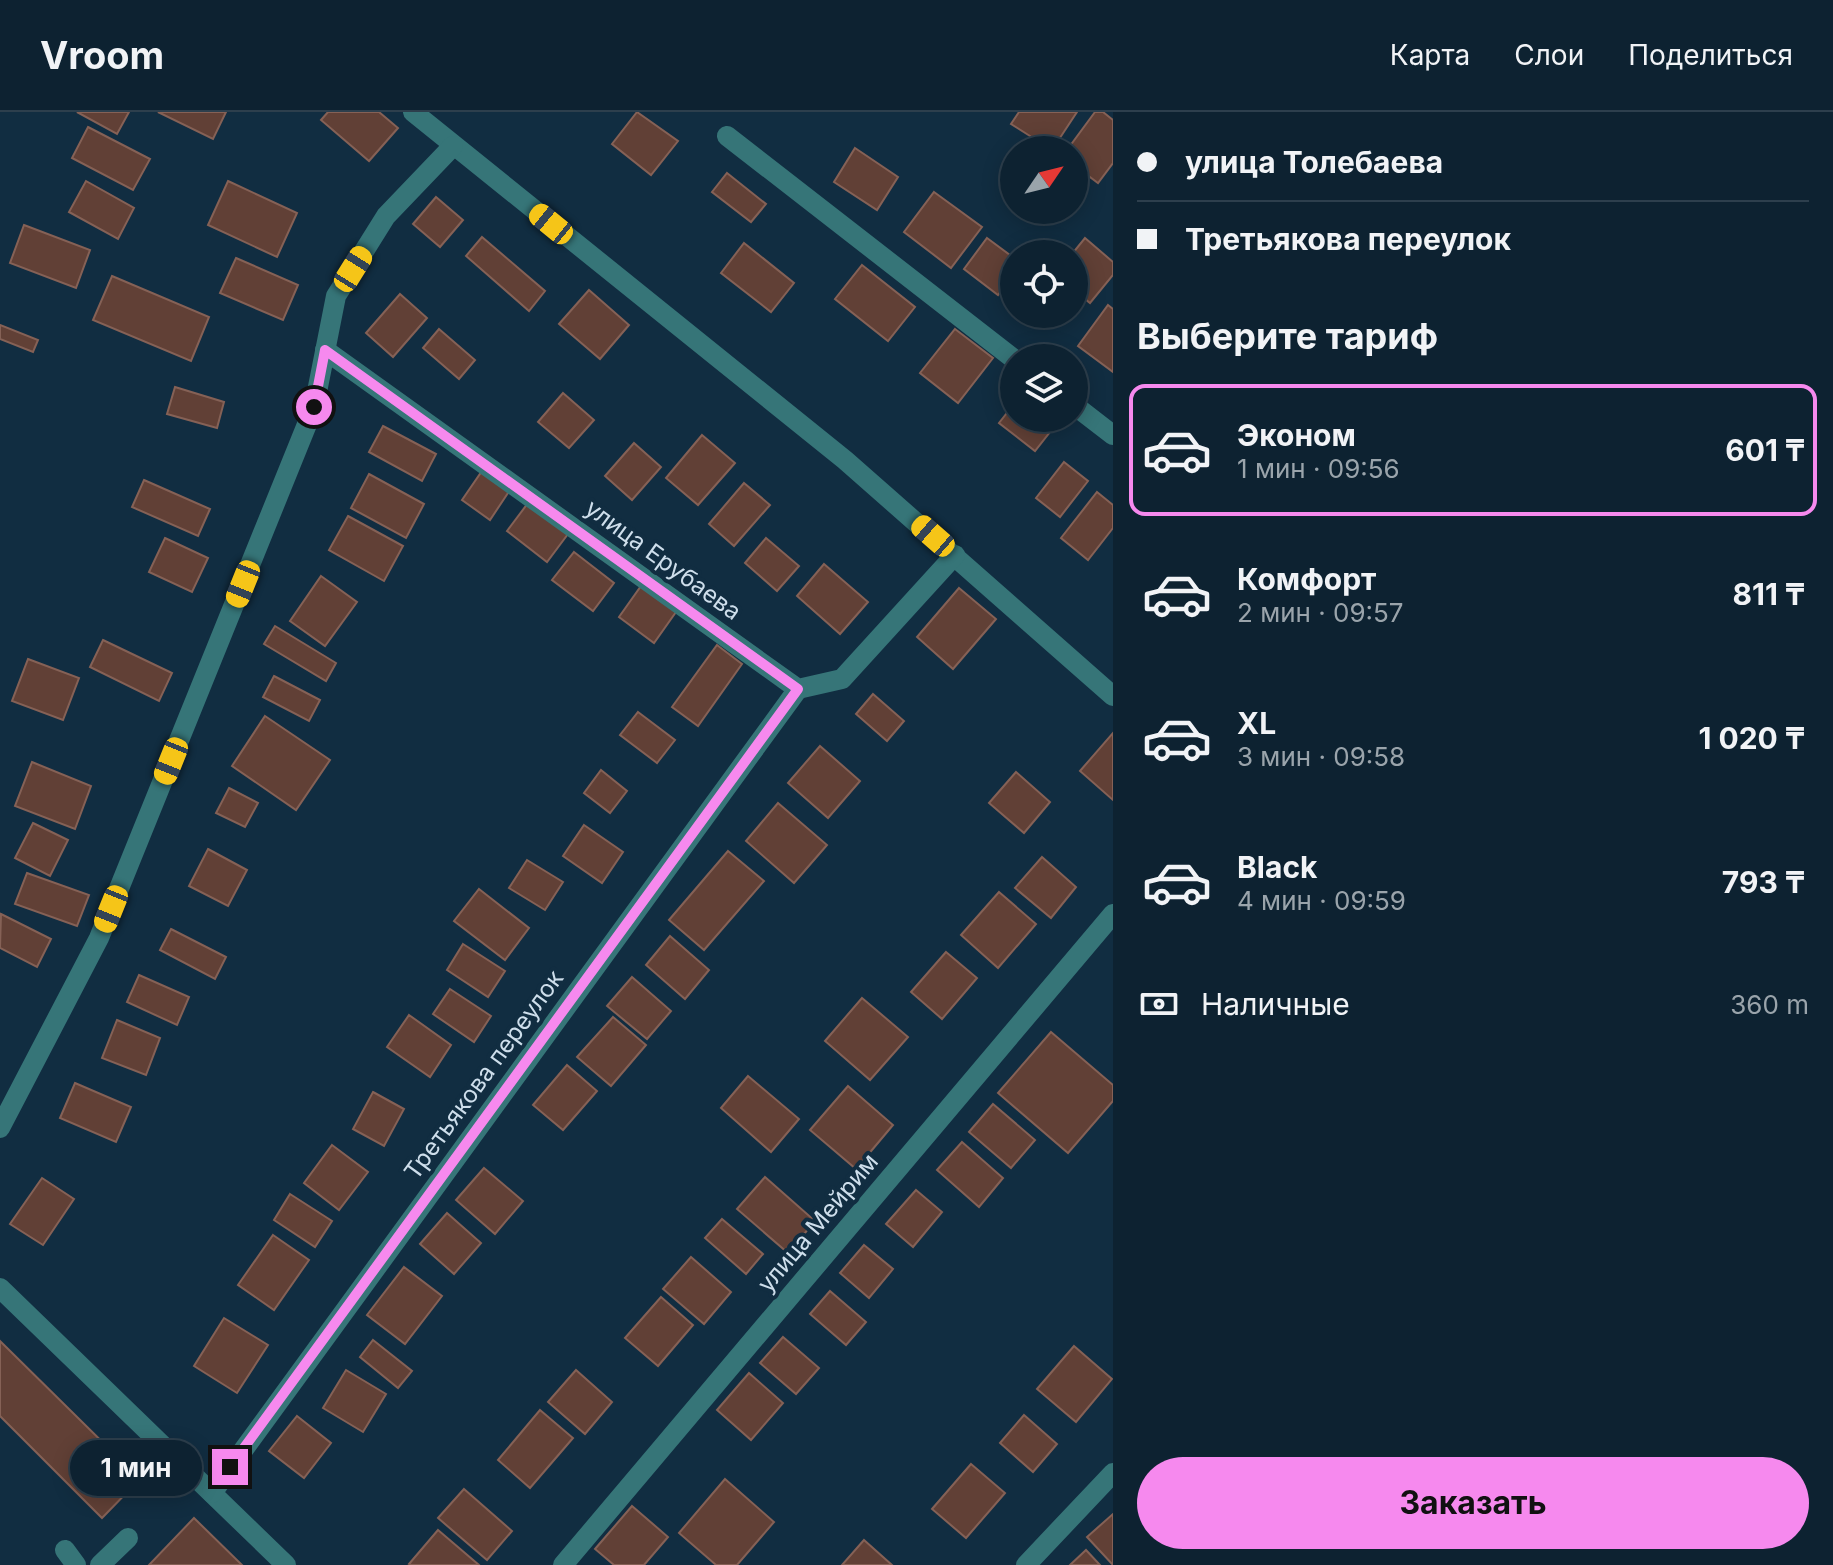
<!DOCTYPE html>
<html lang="ru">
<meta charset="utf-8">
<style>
:root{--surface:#0d2231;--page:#1b2f3d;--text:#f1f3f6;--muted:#9aa4ab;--line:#2d3f4d;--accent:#f689ee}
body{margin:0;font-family:Inter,sans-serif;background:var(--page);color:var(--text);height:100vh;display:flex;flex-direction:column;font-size:30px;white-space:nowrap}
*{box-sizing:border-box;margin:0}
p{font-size:26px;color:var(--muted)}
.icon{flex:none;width:44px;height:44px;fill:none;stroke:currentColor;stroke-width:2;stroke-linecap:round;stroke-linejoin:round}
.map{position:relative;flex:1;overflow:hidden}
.panel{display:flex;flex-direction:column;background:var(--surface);width:720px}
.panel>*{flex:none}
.top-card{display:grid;align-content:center;height:176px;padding:0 24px;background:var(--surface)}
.needle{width:52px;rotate:55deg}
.tools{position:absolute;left:1000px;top:24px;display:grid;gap:16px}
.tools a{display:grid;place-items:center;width:88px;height:88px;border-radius:50%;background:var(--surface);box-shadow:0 4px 20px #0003,0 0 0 2px var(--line);font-size:40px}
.end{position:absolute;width:36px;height:36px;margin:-18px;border:10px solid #f689ee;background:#111;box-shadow:0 0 0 4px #111}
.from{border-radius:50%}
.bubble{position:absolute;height:56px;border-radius:28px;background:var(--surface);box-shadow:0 4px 20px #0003,0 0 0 2px var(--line);font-size:26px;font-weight:700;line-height:56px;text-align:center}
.car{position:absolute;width:24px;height:48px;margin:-24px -12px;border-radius:10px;box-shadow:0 0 6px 2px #0007;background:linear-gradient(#f5c518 24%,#345 0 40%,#f5c518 0 76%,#345 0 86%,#f5c518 0)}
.top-card b{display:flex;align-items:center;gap:28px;height:76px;font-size:30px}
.top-card b+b{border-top:2px solid var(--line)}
.top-card i{width:20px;height:20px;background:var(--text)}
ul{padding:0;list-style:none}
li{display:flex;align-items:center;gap:24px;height:132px;margin:0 16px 12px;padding:0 8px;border:4px solid transparent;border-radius:16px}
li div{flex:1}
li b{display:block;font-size:30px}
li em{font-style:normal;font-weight:700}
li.current{border-color:var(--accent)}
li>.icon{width:72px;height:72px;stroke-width:1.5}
h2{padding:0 24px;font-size:36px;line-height:96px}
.pay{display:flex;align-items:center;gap:20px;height:88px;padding:0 24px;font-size:30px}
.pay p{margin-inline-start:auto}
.primary-button{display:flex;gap:16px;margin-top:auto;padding:16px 24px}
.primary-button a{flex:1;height:92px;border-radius:48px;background:var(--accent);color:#111;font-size:32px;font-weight:700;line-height:92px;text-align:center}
header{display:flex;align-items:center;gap:48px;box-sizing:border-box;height:112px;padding:0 40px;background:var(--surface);border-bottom:2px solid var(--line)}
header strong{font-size:38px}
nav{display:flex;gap:44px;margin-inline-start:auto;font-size:28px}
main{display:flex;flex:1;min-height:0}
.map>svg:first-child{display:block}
</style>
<header>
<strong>Vroom</strong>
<nav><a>Карта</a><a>Слои</a><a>Поделиться</a></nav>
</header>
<main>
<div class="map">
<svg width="1113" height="1453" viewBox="0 0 1113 1453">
<rect width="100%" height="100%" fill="#112d41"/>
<g fill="#614036" stroke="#856156" stroke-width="2">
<polygon points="77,0 129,0 117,22"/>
<polygon points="158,0 226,0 213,27"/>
<polygon points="328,0 379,0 398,16 369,49 321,8"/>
<polygon points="637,0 678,29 651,63 612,32"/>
<polygon points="1019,0 1077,0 1052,38 1011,12"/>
<polygon points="1095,0 1103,0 1113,8 1113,51 1098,71 1074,53 1074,38 1067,38"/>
<polygon points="88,15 150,47 133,78 72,46"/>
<polygon points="855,36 898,65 877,98 834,70"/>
<polygon points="727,61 766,92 751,110 712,80"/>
<polygon points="86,69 134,96 118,127 69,100"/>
<polygon points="228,69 297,101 277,145 208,113"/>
<polygon points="934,80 982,115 951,156 904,120"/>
<polygon points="436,85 463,108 440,135 413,112"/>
<polygon points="24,113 90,138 76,176 10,151"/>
<polygon points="482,125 545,179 529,199 466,144"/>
<polygon points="987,126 1014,146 1014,161 998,183 964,157"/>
<polygon points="1085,126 1113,150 1113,163 1090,191 1074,178 1074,142 1072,142"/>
<polygon points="744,131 794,171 771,200 721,161"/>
<polygon points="236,146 298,173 283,208 220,181"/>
<polygon points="862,153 915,195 888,229 835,187"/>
<polygon points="112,164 209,205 191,249 93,208"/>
<polygon points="589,178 629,213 600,247 559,212"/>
<polygon points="400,182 427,206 393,245 366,221"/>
<polygon points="1108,193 1113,197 1113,260 1078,234"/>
<polygon points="0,213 38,228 33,240 0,227"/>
<polygon points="439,217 475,248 459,267 423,236"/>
<polygon points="955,217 993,246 958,291 920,261"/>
<polygon points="175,275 224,290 217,316 167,302"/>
<polygon points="563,281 594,308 569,336 538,310"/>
<polygon points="1014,292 1014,306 1061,306 1035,339 999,311"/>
<polygon points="383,314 436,342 422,369 369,340"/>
<polygon points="702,323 735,351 698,393 666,366"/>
<polygon points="634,331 661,355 632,388 605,364"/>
<polygon points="1064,350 1088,369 1060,405 1036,386"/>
<polygon points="482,359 510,378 490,408 462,388"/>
<polygon points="369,362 424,392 406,426 351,396"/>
<polygon points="144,368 210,397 198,424 132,395"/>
<polygon points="744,371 770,393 734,434 709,412"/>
<polygon points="1097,380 1113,393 1113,416 1088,448 1061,426"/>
<polygon points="528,391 568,422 547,450 507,419"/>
<polygon points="348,404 403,434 384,469 329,438"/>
<polygon points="165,426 208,446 192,480 149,460"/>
<polygon points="766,426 799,454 777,479 745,451"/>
<polygon points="574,440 614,471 593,499 552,468"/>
<polygon points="824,452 868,490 840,522 797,484"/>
<polygon points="321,464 357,490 325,534 290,509"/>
<polygon points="641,474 676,500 654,531 619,505"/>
<polygon points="959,476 996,507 953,557 917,525"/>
<polygon points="275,514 336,551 326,569 264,532"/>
<polygon points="103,528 172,561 159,589 90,555"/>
<polygon points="717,533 742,552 698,614 672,595"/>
<polygon points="28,547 79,566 63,608 12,589"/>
<polygon points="274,564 320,588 309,609 263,585"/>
<polygon points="873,582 904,609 887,629 856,602"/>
<polygon points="638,600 675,628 657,651 620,623"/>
<polygon points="265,604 330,648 296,698 232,654"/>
<polygon points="1113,621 1113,688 1080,659"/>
<polygon points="820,634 860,669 828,706 788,671"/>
<polygon points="32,650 91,674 75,717 15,694"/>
<polygon points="601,658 627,679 610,701 584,681"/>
<polygon points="1016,660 1050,690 1024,721 989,691"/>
<polygon points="229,676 258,691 245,715 216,701"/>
<polygon points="778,691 827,733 794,771 746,729"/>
<polygon points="33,711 68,728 50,764 15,746"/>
<polygon points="584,713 623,740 602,771 563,744"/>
<polygon points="208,737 247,758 228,794 189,774"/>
<polygon points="728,739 764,769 704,838 669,808"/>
<polygon points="1042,745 1076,775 1051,806 1015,776"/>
<polygon points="527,748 563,770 545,798 509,776"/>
<polygon points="27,761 89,783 77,814 15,792"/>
<polygon points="479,777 529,816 505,848 454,809"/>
<polygon points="999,780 1036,812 998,856 961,823"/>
<polygon points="1,802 51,827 37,855 0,836"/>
<polygon points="171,817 226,845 215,867 160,838"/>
<polygon points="670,824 709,858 685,887 646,853"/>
<polygon points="463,832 505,859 488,885 447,858"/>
<polygon points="946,840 977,866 942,907 911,880"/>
<polygon points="139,863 189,885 177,913 127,890"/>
<polygon points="632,865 671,899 647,927 607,894"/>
<polygon points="450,877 491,904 474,930 433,902"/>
<polygon points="862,886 908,925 870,968 825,929"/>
<polygon points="409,903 451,933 430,965 387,935"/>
<polygon points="613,905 646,933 611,974 577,945"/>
<polygon points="117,908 160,926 146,963 102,946"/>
<polygon points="1051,920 1113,973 1113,989 1068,1041 998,981"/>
<polygon points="567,953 597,979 563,1018 533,993"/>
<polygon points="748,964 799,1007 771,1040 721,996"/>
<polygon points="75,971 131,995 116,1030 60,1006"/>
<polygon points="848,974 893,1013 856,1057 810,1018"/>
<polygon points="373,980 404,997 384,1034 353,1017"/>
<polygon points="993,992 1035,1028 1011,1056 969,1020"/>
<polygon points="962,1030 1003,1066 979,1095 937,1058"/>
<polygon points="332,1033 368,1060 339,1098 304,1071"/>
<polygon points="484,1056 523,1089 495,1122 456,1088"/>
<polygon points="765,1065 815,1109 788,1141 737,1097"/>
<polygon points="42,1066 74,1087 43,1133 10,1112"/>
<polygon points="916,1078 942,1100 913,1135 886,1112"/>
<polygon points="290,1082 332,1109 315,1135 274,1108"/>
<polygon points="447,1101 481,1131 454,1162 420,1132"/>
<polygon points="722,1107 763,1142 746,1162 705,1126"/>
<polygon points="273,1123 309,1148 274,1198 238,1173"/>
<polygon points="864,1133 893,1157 869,1186 840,1161"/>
<polygon points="691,1145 731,1180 704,1212 663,1177"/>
<polygon points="404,1155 442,1184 405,1232 367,1203"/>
<polygon points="830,1179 866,1210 846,1233 810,1202"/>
<polygon points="661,1185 693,1213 658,1254 625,1226"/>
<polygon points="224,1206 268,1233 237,1281 194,1254"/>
<polygon points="783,1225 819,1256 796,1282 760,1251"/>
<polygon points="373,1228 412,1259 398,1276 360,1245"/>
<polygon points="0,1229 140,1367 102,1406 0,1304"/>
<polygon points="1074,1234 1112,1267 1076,1310 1037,1277"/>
<polygon points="346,1258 386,1282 363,1320 323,1296"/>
<polygon points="576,1258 612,1290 585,1322 548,1290"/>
<polygon points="749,1261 783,1291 751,1328 717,1298"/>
<polygon points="540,1298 573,1326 530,1376 498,1348"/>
<polygon points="1024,1303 1057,1332 1033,1360 1000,1331"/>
<polygon points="297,1304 331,1331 304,1366 269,1339"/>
<polygon points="971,1352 1005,1381 966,1426 932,1397"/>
<polygon points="725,1367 774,1410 737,1453 716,1453 679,1421"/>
<polygon points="464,1377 512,1419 487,1448 438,1406"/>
<polygon points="632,1394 668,1425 644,1453 614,1453 595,1437"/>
<polygon points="1113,1402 1113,1453 1087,1425"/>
<polygon points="194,1406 242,1453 149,1453"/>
<polygon points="438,1418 479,1453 411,1453 409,1452"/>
<polygon points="864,1428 892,1453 842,1453"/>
<polygon points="1086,1438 1100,1453 1070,1453"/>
</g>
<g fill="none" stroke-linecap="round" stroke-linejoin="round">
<g stroke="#367578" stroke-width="20">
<polyline points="413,0 845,348 1113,584"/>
<polyline points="727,24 1014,247"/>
<polyline points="325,238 798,577 842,567 955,443"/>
<polyline points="1074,293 1113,323"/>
<polyline points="0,1016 99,826 314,295 336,184 386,104 453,34"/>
<polyline points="0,1176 286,1453"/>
<polyline points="212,1381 798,577"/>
<polyline points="65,1438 76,1453"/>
<polyline points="100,1453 128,1426"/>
<polyline points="563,1453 1113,802"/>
<polyline points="1026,1453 1113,1361"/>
</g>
</g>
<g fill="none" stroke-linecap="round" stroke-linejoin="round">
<polyline stroke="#f689ee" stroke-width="10" points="230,1355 798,577 325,238 314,295"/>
</g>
<g text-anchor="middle" stroke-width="8" stroke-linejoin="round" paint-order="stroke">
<g font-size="24" fill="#cedeeb" stroke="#112d41">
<text transform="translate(663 448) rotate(36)" y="8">улица Ерубаева</text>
<text transform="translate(484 963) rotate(-54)" y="8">Третьякова переулок</text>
<text transform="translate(818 1111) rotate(-50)" y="8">улица Мейрим</text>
</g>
</g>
</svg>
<div class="tools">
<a><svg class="needle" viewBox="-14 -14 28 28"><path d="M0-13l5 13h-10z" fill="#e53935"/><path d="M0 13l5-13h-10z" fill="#9aa4ab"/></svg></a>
<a><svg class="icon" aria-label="locate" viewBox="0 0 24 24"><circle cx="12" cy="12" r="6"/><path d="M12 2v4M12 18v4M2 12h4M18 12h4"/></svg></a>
<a><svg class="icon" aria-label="layers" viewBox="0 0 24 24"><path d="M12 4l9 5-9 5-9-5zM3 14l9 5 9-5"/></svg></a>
</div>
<i class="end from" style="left:314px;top:295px"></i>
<i class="end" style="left:230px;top:1355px"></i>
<div class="bubble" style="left:70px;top:1328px;width:132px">1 мин</div>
<i class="car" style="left:551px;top:112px;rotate:309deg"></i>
<i class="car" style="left:353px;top:157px;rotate:32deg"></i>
<i class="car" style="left:933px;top:424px;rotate:311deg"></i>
<i class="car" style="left:243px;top:472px;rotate:202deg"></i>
<i class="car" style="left:171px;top:649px;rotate:202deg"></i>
<i class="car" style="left:111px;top:797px;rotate:202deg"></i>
</div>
<section class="panel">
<div class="top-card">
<b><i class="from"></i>улица Толебаева</b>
<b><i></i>Третьякова переулок</b>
</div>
<h2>Выберите тариф</h2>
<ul>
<li class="current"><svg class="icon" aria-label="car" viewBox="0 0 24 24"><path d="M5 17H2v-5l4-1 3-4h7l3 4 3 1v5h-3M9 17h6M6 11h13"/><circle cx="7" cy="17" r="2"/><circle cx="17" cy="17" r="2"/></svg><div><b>Эконом</b><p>1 мин · 09:56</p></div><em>601 ₸</em></li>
<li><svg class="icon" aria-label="car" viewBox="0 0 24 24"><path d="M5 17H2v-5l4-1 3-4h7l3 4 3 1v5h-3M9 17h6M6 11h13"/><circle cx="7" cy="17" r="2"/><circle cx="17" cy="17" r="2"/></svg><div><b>Комфорт</b><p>2 мин · 09:57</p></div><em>811 ₸</em></li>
<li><svg class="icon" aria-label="car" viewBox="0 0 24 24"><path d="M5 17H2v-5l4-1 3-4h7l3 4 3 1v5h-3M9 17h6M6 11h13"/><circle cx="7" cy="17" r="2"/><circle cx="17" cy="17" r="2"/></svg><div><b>XL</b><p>3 мин · 09:58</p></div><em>1 020 ₸</em></li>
<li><svg class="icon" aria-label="car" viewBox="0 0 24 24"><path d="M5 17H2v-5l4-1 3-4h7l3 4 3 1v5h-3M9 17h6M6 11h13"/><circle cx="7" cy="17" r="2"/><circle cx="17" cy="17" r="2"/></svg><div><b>Black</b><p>4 мин · 09:59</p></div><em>793 ₸</em></li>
</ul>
<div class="pay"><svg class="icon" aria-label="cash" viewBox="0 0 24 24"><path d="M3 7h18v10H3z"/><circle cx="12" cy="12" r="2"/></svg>Наличные<p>360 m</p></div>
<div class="primary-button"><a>Заказать</a></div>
</section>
</main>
